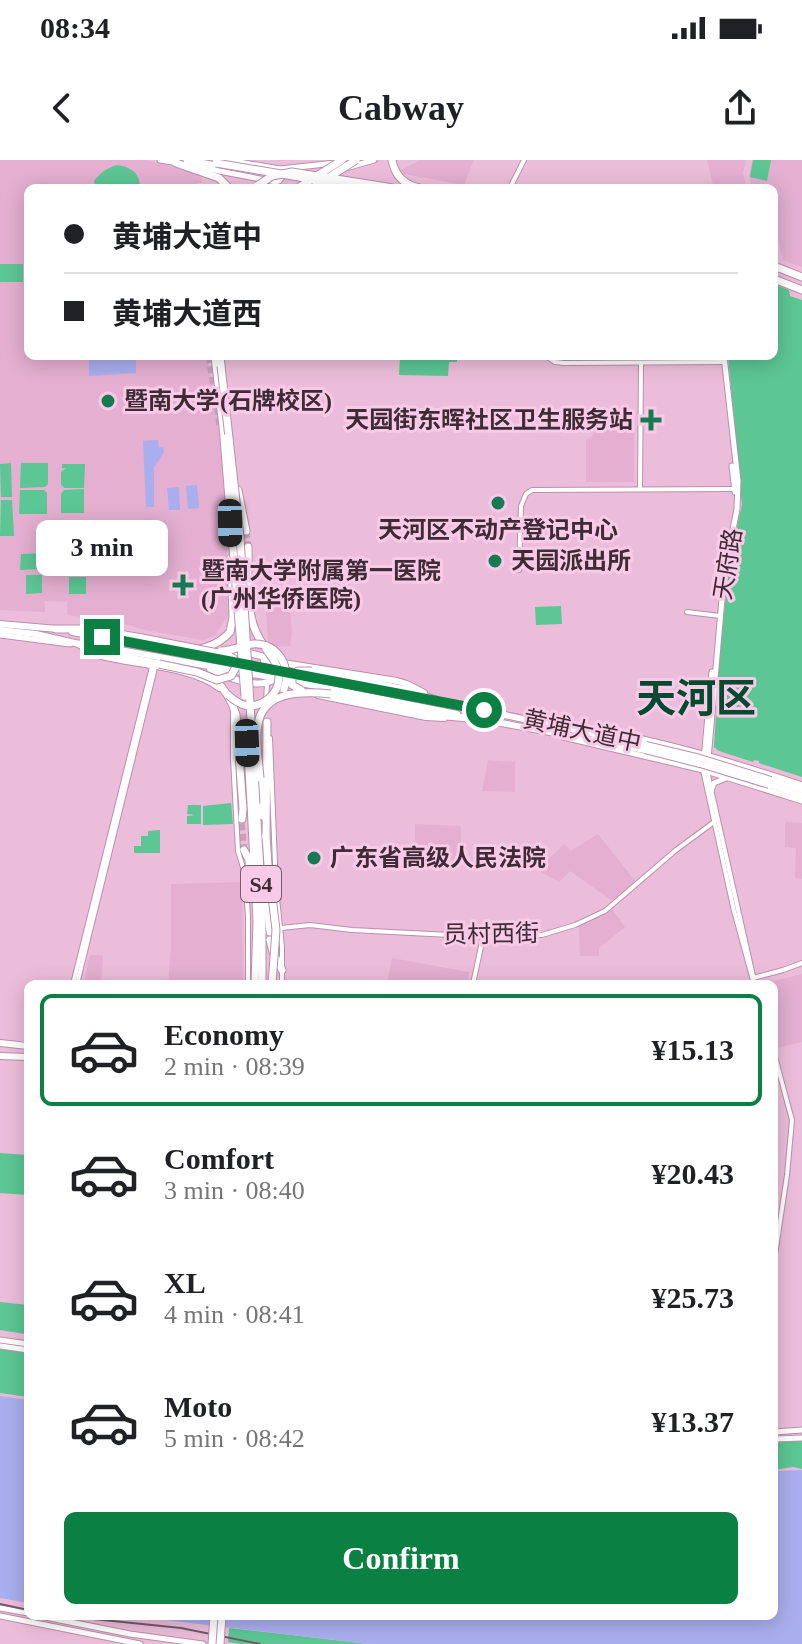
<!DOCTYPE html>
<meta charset="utf-8">
<style>
:root{--surface:#fff;--page:#f6f6f6;--text:#202124;--muted:#757577;--line:#e0e0e0;--accent:#0b8043}
body{margin:0;font-family:"Times New Roman","Noto Sans SC",serif;background:var(--page);color:var(--text);height:100vh;display:flex;flex-direction:column;font-size:30px;white-space:nowrap}
*{box-sizing:border-box;margin:0}
p{font-size:26px;color:var(--muted)}
.icon{flex:none;width:44px;height:44px;fill:none;stroke:currentColor;stroke-width:2;stroke-linecap:round;stroke-linejoin:round}
.map{position:relative;flex:1;overflow:hidden}
.drawer{position:absolute;left:24px;top:820px;width:754px;height:640px;display:flex;flex-direction:column;background:var(--surface);border-radius:12px;box-shadow:0 4px 20px #0003}
.drawer>*{flex:none}
.hud{position:absolute;left:24px;top:24px;width:754px;height:176px;border-radius:12px;box-shadow:0 4px 20px #0003;display:grid;align-content:center;height:176px;padding:0 40px;background:var(--surface)}
.end{position:absolute;width:36px;height:36px;margin:-18px;border:10px solid #0b8043;background:#fff;box-shadow:0 0 0 4px #fff}
.from{border-radius:50%}
.bubble{position:absolute;height:56px;border-radius:12px;background:var(--surface);box-shadow:0 4px 20px #0003;font-size:26px;font-weight:600;line-height:56px;text-align:center}
.car{position:absolute;width:24px;height:48px;margin:-24px -12px;border-radius:10px;box-shadow:0 0 6px 2px #0007;background:linear-gradient(#222 24%,#8ab4d8 0 40%,#222 0 76%,#8ab4d8 0 86%,#222 0)}
.hud b{display:flex;align-items:center;gap:28px;height:76px;font-size:30px}
.hud b+b{border-top:2px solid var(--line)}
.hud i{width:20px;height:20px;background:var(--text)}
ul{padding:14px 0 0;list-style:none}
li{display:flex;align-items:center;gap:24px;height:112px;margin:0 16px 12px;padding:0 24px;border:4px solid transparent;border-radius:12px}
li div{flex:1}
li b{display:block;font-size:30px}
li em{font-style:normal;font-weight:600}
li.current{border-color:var(--accent)}
li>.icon{width:72px;height:72px;stroke-width:1.5}
.action{display:flex;gap:16px;margin-top:auto;padding:16px 40px}
.action a{flex:1;height:92px;border-radius:12px;background:var(--accent);color:#fff;font-size:32px;font-weight:600;line-height:92px;text-align:center}
.status{display:flex;justify-content:space-between;align-items:center;height:56px;padding:0 40px;background:var(--surface);direction:ltr}
.status svg{height:22px;fill:currentColor}
header{display:flex;justify-content:space-between;align-items:center;height:104px;padding:0 40px;background:var(--surface);font-size:36px;font-weight:600}
.map>svg:first-child{display:block}
</style>
<div class="status"><b>08:34</b><svg viewBox="0 0 49 12"><path d="M0 12V9h3v3zM5 12V6h3v6zM10 12V3h3v9zM15 12V0h3v12zM26 1h20v11H26zM47 4h2v5h-2z"/></svg></div>
<header><svg class="icon" aria-label="back" viewBox="0 0 24 24"><path d="M15 5l-7 7 7 7"/></svg>Cabway<svg class="icon" aria-label="share" viewBox="0 0 24 24"><path d="M12 15V3M7 8l5-5 5 5M5 13v7h14v-7"/></svg></header>
<div class="map">
<svg width="802" height="1484" viewBox="0 0 802 1484">
<rect width="100%" height="100%" fill="#ecbdda"/>
<g fill="#e4afd0">
<polygon points="0,0 144,0 196,11 202,19 201,23 197,23 197,28 28,28 28,196 207,196 224,280 226,338 228,456 215,475 203,480 145,470 115,461 67,455 67,442 45,441 45,452 0,450"/>
<polygon points="421,0 474,0 464,25 399,13 399,11"/>
<polygon points="707,0 746,0 743,13 747,28 711,28 713,25"/>
<polygon points="752,0 802,0 802,107 783,100 779,82 774,79 774,28 752,28 749,16"/>
<polygon points="598,265 634,265 634,322 586,322 586,280 592,277"/>
<polygon points="290,446 292,473 290,486 268,487 266,448"/>
<polygon points="488,600 515,602 515,632 482,631"/>
<polygon points="785,662 802,663 802,719 795,718 796,688 785,687"/>
<polygon points="415,664 461,666 461,700 415,698"/>
<polygon points="598,674 635,721 614,742 570,711 559,722 538,710 564,684 571,691"/>
<polygon points="242,722 243,824 168,824 171,787 171,724"/>
<polygon points="612,749 625,767 599,788 599,796 580,796 579,766"/>
<polygon points="91,795 103,795 101,824 84,824 89,797"/>
<polygon points="392,798 469,812 467,824 387,824"/>
<polygon points="802,814 802,882 776,888 774,881 774,824 762,824"/>
</g>
<g fill="#5cc694">
<polygon points="753,0 771,0 767,21 750,17"/>
<path d="M117,5c14,2 23,8 23,23h-45l-1,-7c7,-9 13,-13 23,-16z"/>
<rect x="0" y="104" width="23" height="18"/>
<polygon points="774,124 789,130 790,136 802,140 802,617 759,603 759,601 754,600 753,602 719,591 714,587 720,489 731,392 742,345 728,196 774,196"/>
<polygon points="400,196 457,196 457,202 449,202 448,216 399,215"/>
<polygon points="11,303 12,337 1,337 0,304"/>
<polygon points="21,303 48,303 48,324 45,327 20,328"/>
<polygon points="62,304 85,304 84,328 64,328 61,324 61,312 66,308 62,308"/>
<polygon points="84,329 84,353 61,353 61,334 64,330"/>
<polygon points="20,330 44,330 47,333 47,354 19,354"/>
<polygon points="1,340 12,340 14,376 0,376"/>
<polygon points="67,392 87,392 88,410 66,410 70,401"/>
<polygon points="44,393 41,403 44,409 20,410 21,394"/>
<circle cx="55" cy="402" r="9"/>
<polygon points="26,415 42,415 42,433 26,434"/>
<rect x="69" y="417" width="17" height="17"/>
<polygon points="561,446 562,464 536,465 535,447"/>
<polygon points="231,643 233,664 203,665 203,646"/>
<polygon points="188,645 201,645 201,664 187,664 187,656 195,655 187,654"/>
<polygon points="160,670 160,693 134,693 134,686 141,686 141,676 148,676 148,671"/>
<polygon points="0,993 28,995 28,1035 0,1033"/>
<polygon points="0,1142 28,1145 28,1171 25,1174 0,1170"/>
<polygon points="0,1189 28,1193 28,1237 0,1233"/>
<polygon points="774,1281 802,1281 802,1309 793,1307 774,1310"/>
<polygon points="229,1468 369,1484 239,1484 228,1482"/>
</g>
<g fill="#a9aeee">
<polygon points="89,196 136,196 136,213 89,216"/>
<polygon points="158,280 159,288 163,287 164,292 154,308 154,347 146,347 143,281"/>
<polygon points="197,325 199,348 188,349 186,326"/>
<polygon points="179,327 180,350 169,350 167,328"/>
<polygon points="0,1236 28,1240 28,1443 0,1438"/>
<polygon points="802,1310 802,1484 369,1484 131,1456 774,1456 774,1311"/>
</g>
<g fill="none" stroke-linecap="round" stroke-linejoin="round">
<g stroke="#c9a0b9" stroke-width="7" stroke-dasharray="7 3.5" stroke-linecap="butt">
<polyline points="209,196 220,265"/>
<polyline points="246,371 248,387"/>
<polyline points="240,653 244,690"/>
</g>
<defs>
<g id="tertiary">
<polyline points="510,28 524,0"/>
<polyline points="546,196 555,202 564,203 725,202"/>
<polyline points="640,329 641,203"/>
<polyline points="519,410 521,346 526,334 532,330 736,329"/>
<polyline points="687,452 720,456"/>
<path d="M80,486c10,11 28,12 41,15 30,6 74,9 98,28"/>
<polyline points="266,541 267,524"/>
<polyline points="233,553 233,599 238,691 245,714 248,757 248,824"/>
<polyline points="270,578 276,728 282,787 282,824"/>
<polyline points="703,610 734,751 754,824"/>
<polyline points="707,611 753,816"/>
<polyline points="281,768 310,765 352,770 490,777 542,775 575,765 605,751 676,690 714,662"/>
<polyline points="753,818 783,810 802,803"/>
<polyline points="73,824 152,507"/>
<polyline points="77,824 155,508"/>
<polyline points="473,824 483,777"/>
<polyline points="774,893 792,960 787,1015 774,1102"/>
</g>
<g id="secondary">
<polyline points="160,0 179,3"/>
<polyline points="227,0 280,9 335,3"/>
<polyline points="193,6 276,22 279,21 282,17 280,9"/>
<polyline points="346,8 374,0"/>
<polyline points="732,306 735,332"/>
<polyline points="0,475 70,484"/>
<path d="M555,563c85,11 166,35 247,62"/>
<polyline points="563,577 703,610 802,641"/>
<polyline points="703,610 712,512"/>
<polyline points="707,611 724,416 737,349 738,321 724,196"/>
<polyline points="711,631 714,623 726,618"/>
<polyline points="0,1180 28,1184"/>
<polyline points="0,1186 28,1190"/>
<polyline points="774,1272 802,1270"/>
<polyline points="774,1279 802,1278"/>
<polyline points="0,1448 28,1453"/>
<polyline points="0,1456 140,1484"/>
<polyline points="40,1456 130,1474 203,1484"/>
</g>
<g id="primary">
<polyline points="0,464 58,469"/>
<polyline points="0,470 36,474 79,484 120,490 280,519"/>
<polyline points="72,472 282,511"/>
<polyline points="228,496 246,492 264,497 264,501"/>
<polyline points="264,500 397,521 407,524 424,533"/>
<path d="M210,509c19,9 48,22 67,9"/>
<polyline points="293,513 419,537"/>
<polyline points="291,521 457,554"/>
<polyline points="318,535 426,557 444,558"/>
<polyline points="434,540 646,585"/>
<polyline points="475,558 645,590"/>
<polyline points="771,620 802,630"/>
<polyline points="769,625 802,636"/>
<polyline points="0,883 28,886"/>
<polyline points="0,896 28,897"/>
</g>
<g id="trunk">
<polyline points="187,0 215,6"/>
<polyline points="774,106 802,117"/>
<polyline points="774,119 802,130"/>
</g>
<g id="motorway">
<path d="M392,0c3,16 12,25 28,28"/>
<polyline points="176,3 219,18 229,28"/>
<polyline points="215,196 224,276"/>
<polyline points="220,196 221,206"/>
<polyline points="238,330 246,371"/>
<path d="M248,387c1,33 -5,73 17,100"/>
<polyline points="56,469 90,469 142,478"/>
<polyline points="79,484 99,492 159,504"/>
<path d="M181,492c18,-2 36,-5 49,-20l3,-15 -2,-59"/>
<polyline points="312,511 406,530 436,540"/>
<path d="M214,519c11,10 18,21 22,36l7,94 -1,10"/>
<polyline points="331,534 435,555 480,559"/>
<polyline points="260,618 263,656"/>
<polyline points="251,644 257,761 255,824"/>
<polyline points="256,644 262,744 262,824"/>
<polyline points="266,676 269,720"/>
<polyline points="266,677 267,562"/>
<polyline points="244,690 249,700 250,721"/>
<polyline points="265,718 270,772"/>
<polyline points="270,780 273,792 282,810"/>
</g>
</defs>
<use href="#tertiary" stroke="#bc8fab" stroke-width="6"/>
<use href="#secondary" stroke="#bc8fab" stroke-width="7"/>
<use href="#primary" stroke="#bc8fab" stroke-width="8"/>
<use href="#trunk" stroke="#bc8fab" stroke-width="9"/>
<use href="#motorway" stroke="#bc8fab" stroke-width="9"/>
<use href="#tertiary" stroke="#fff" stroke-width="4"/>
<use href="#secondary" stroke="#fff" stroke-width="5"/>
<use href="#primary" stroke="#fff" stroke-width="6"/>
<use href="#trunk" stroke="#fff" stroke-width="7"/>
<use href="#motorway" stroke="#fff" stroke-width="7"/>
<g stroke="#74596a" stroke-width="2">
<polyline points="0,1444 28,1450"/>
<polyline points="64,1456 181,1468 260,1484"/>
</g>
<defs>
<g id="primary-bridge">
<polyline points="646,585 700,598 771,620"/>
<polyline points="645,590 700,604 769,625"/>
</g>
<polyline id="trunk-bridge" points="216,3 364,28"/>
<g id="motorway-bridge">
<polyline points="257,26 272,16 292,12 393,28"/>
<polyline points="298,28 342,0"/>
<polyline points="312,28 356,0"/>
<polyline points="221,206 240,377 256,644"/>
<polyline points="224,278 245,536"/>
<polyline points="142,478 228,495 234,499 236,507 231,516 217,520 197,512 159,504"/>
<path d="M221,491c12,0 21,-6 32,-7 25,-2 39,24 31,45"/>
<polyline points="301,530 292,525 292,515 298,511 312,511"/>
<path d="M228,535c5,4 9,8 16,10 17,4 35,-10 35,-28 0,-11 -7,-20 -13,-28"/>
<polyline points="248,593 251,644"/>
<path d="M260,618c-1,-15 -4,-30 -3,-45 1,-43 43,-42 74,-39"/>
<polyline points="271,728 276,770 272,824"/>
<polyline points="212,1484 214,1456"/>
<polyline points="220,1484 222,1456"/>
</g>
</defs>
<use href="#primary-bridge" stroke="#bc8fab" stroke-width="8" stroke-linecap="butt"/>
<use href="#trunk-bridge" stroke="#bc8fab" stroke-width="9" stroke-linecap="butt"/>
<use href="#motorway-bridge" stroke="#bc8fab" stroke-width="9" stroke-linecap="butt"/>
<use href="#primary-bridge" stroke="#fff" stroke-width="6"/>
<use href="#trunk-bridge" stroke="#fff" stroke-width="7"/>
<use href="#motorway-bridge" stroke="#fff" stroke-width="7"/>
</g>
<g fill="none" stroke-linecap="round" stroke-linejoin="round">
<polyline stroke="#0b8043" stroke-width="10" points="102,477 484,550"/>
</g>
<g fill="#167a53" stroke="#f9cae7" stroke-width="3">
<circle cx="108" cy="241" r="8"/>
<path d="M647 248h8v8h8v8h-8v8h-8v-8h-8v-8h8z"/>
<circle cx="498" cy="343" r="8"/>
<circle cx="495" cy="401" r="8"/>
<path d="M179 413h8v8h8v8h-8v8h-8v-8h-8v-8h8z"/>
<circle cx="314" cy="698" r="8"/>
</g>
<g text-anchor="middle" stroke-width="6" stroke-linejoin="round" paint-order="stroke">
<rect fill="#f9cae7" stroke="#755b6b" stroke-width="2" x="241" y="706" width="40" height="36" rx="6"/>
<g font-size="22" font-weight="bold" fill="#3d2b36">
<text x="261" y="732">S4</text>
</g>
<g font-size="24" font-weight="bold" fill="#3d2b36" stroke="#f9cae7" text-anchor="start">
<text x="124" y="249">暨南大学(石牌校区)</text>
<text x="633" y="268" text-anchor="end">天园街东晖社区卫生服务站</text>
<text x="498" y="378" text-anchor="middle">天河区不动产登记中心</text>
<text x="511" y="409">天园派出所</text>
<text x="201" y="419">暨南大学附属第一医院<tspan x="201" dy="28">(广州华侨医院)</tspan></text>
<text x="330" y="706">广东省高级人民法院</text>
</g>
<g font-size="24" fill="#3d2b36" stroke="#f9cae7">
<text transform="translate(728 404) rotate(-81)" y="8">天府路</text>
<text transform="translate(582 571) rotate(12)" y="8">黄埔大道中</text>
<text transform="translate(491 774) rotate(-1)" y="8">员村西街</text>
</g>
<g font-size="40" font-weight="bold" fill="#024a30" stroke="#f9cae7">
<text x="696" y="552">天河区</text>
</g>
</g>
</svg>
<i class="end from" style="left:484px;top:550px"></i>
<i class="end" style="left:102px;top:477px"></i>
<div class="bubble" style="left:36px;top:360px;width:132px">3 min</div>
<i class="car" style="left:230px;top:363px;rotate:179deg"></i>
<i class="car" style="left:247px;top:583px;rotate:178deg"></i>
<div class="hud">
<b><i class="from"></i>黄埔大道中</b>
<b><i></i>黄埔大道西</b>
</div>
<section class="drawer">
<ul>
<li class="current"><svg class="icon" aria-label="car" viewBox="0 0 24 24"><path d="M5 17H2v-5l4-1 3-4h7l3 4 3 1v5h-3M9 17h6M6 11h13"/><circle cx="7" cy="17" r="2"/><circle cx="17" cy="17" r="2"/></svg><div><b>Economy</b><p>2 min · 08:39</p></div><em>¥15.13</em></li>
<li><svg class="icon" aria-label="car" viewBox="0 0 24 24"><path d="M5 17H2v-5l4-1 3-4h7l3 4 3 1v5h-3M9 17h6M6 11h13"/><circle cx="7" cy="17" r="2"/><circle cx="17" cy="17" r="2"/></svg><div><b>Comfort</b><p>3 min · 08:40</p></div><em>¥20.43</em></li>
<li><svg class="icon" aria-label="car" viewBox="0 0 24 24"><path d="M5 17H2v-5l4-1 3-4h7l3 4 3 1v5h-3M9 17h6M6 11h13"/><circle cx="7" cy="17" r="2"/><circle cx="17" cy="17" r="2"/></svg><div><b>XL</b><p>4 min · 08:41</p></div><em>¥25.73</em></li>
<li><svg class="icon" aria-label="car" viewBox="0 0 24 24"><path d="M5 17H2v-5l4-1 3-4h7l3 4 3 1v5h-3M9 17h6M6 11h13"/><circle cx="7" cy="17" r="2"/><circle cx="17" cy="17" r="2"/></svg><div><b>Moto</b><p>5 min · 08:42</p></div><em>¥13.37</em></li>
</ul>
<div class="action"><a>Confirm</a></div>
</section>
</div>
